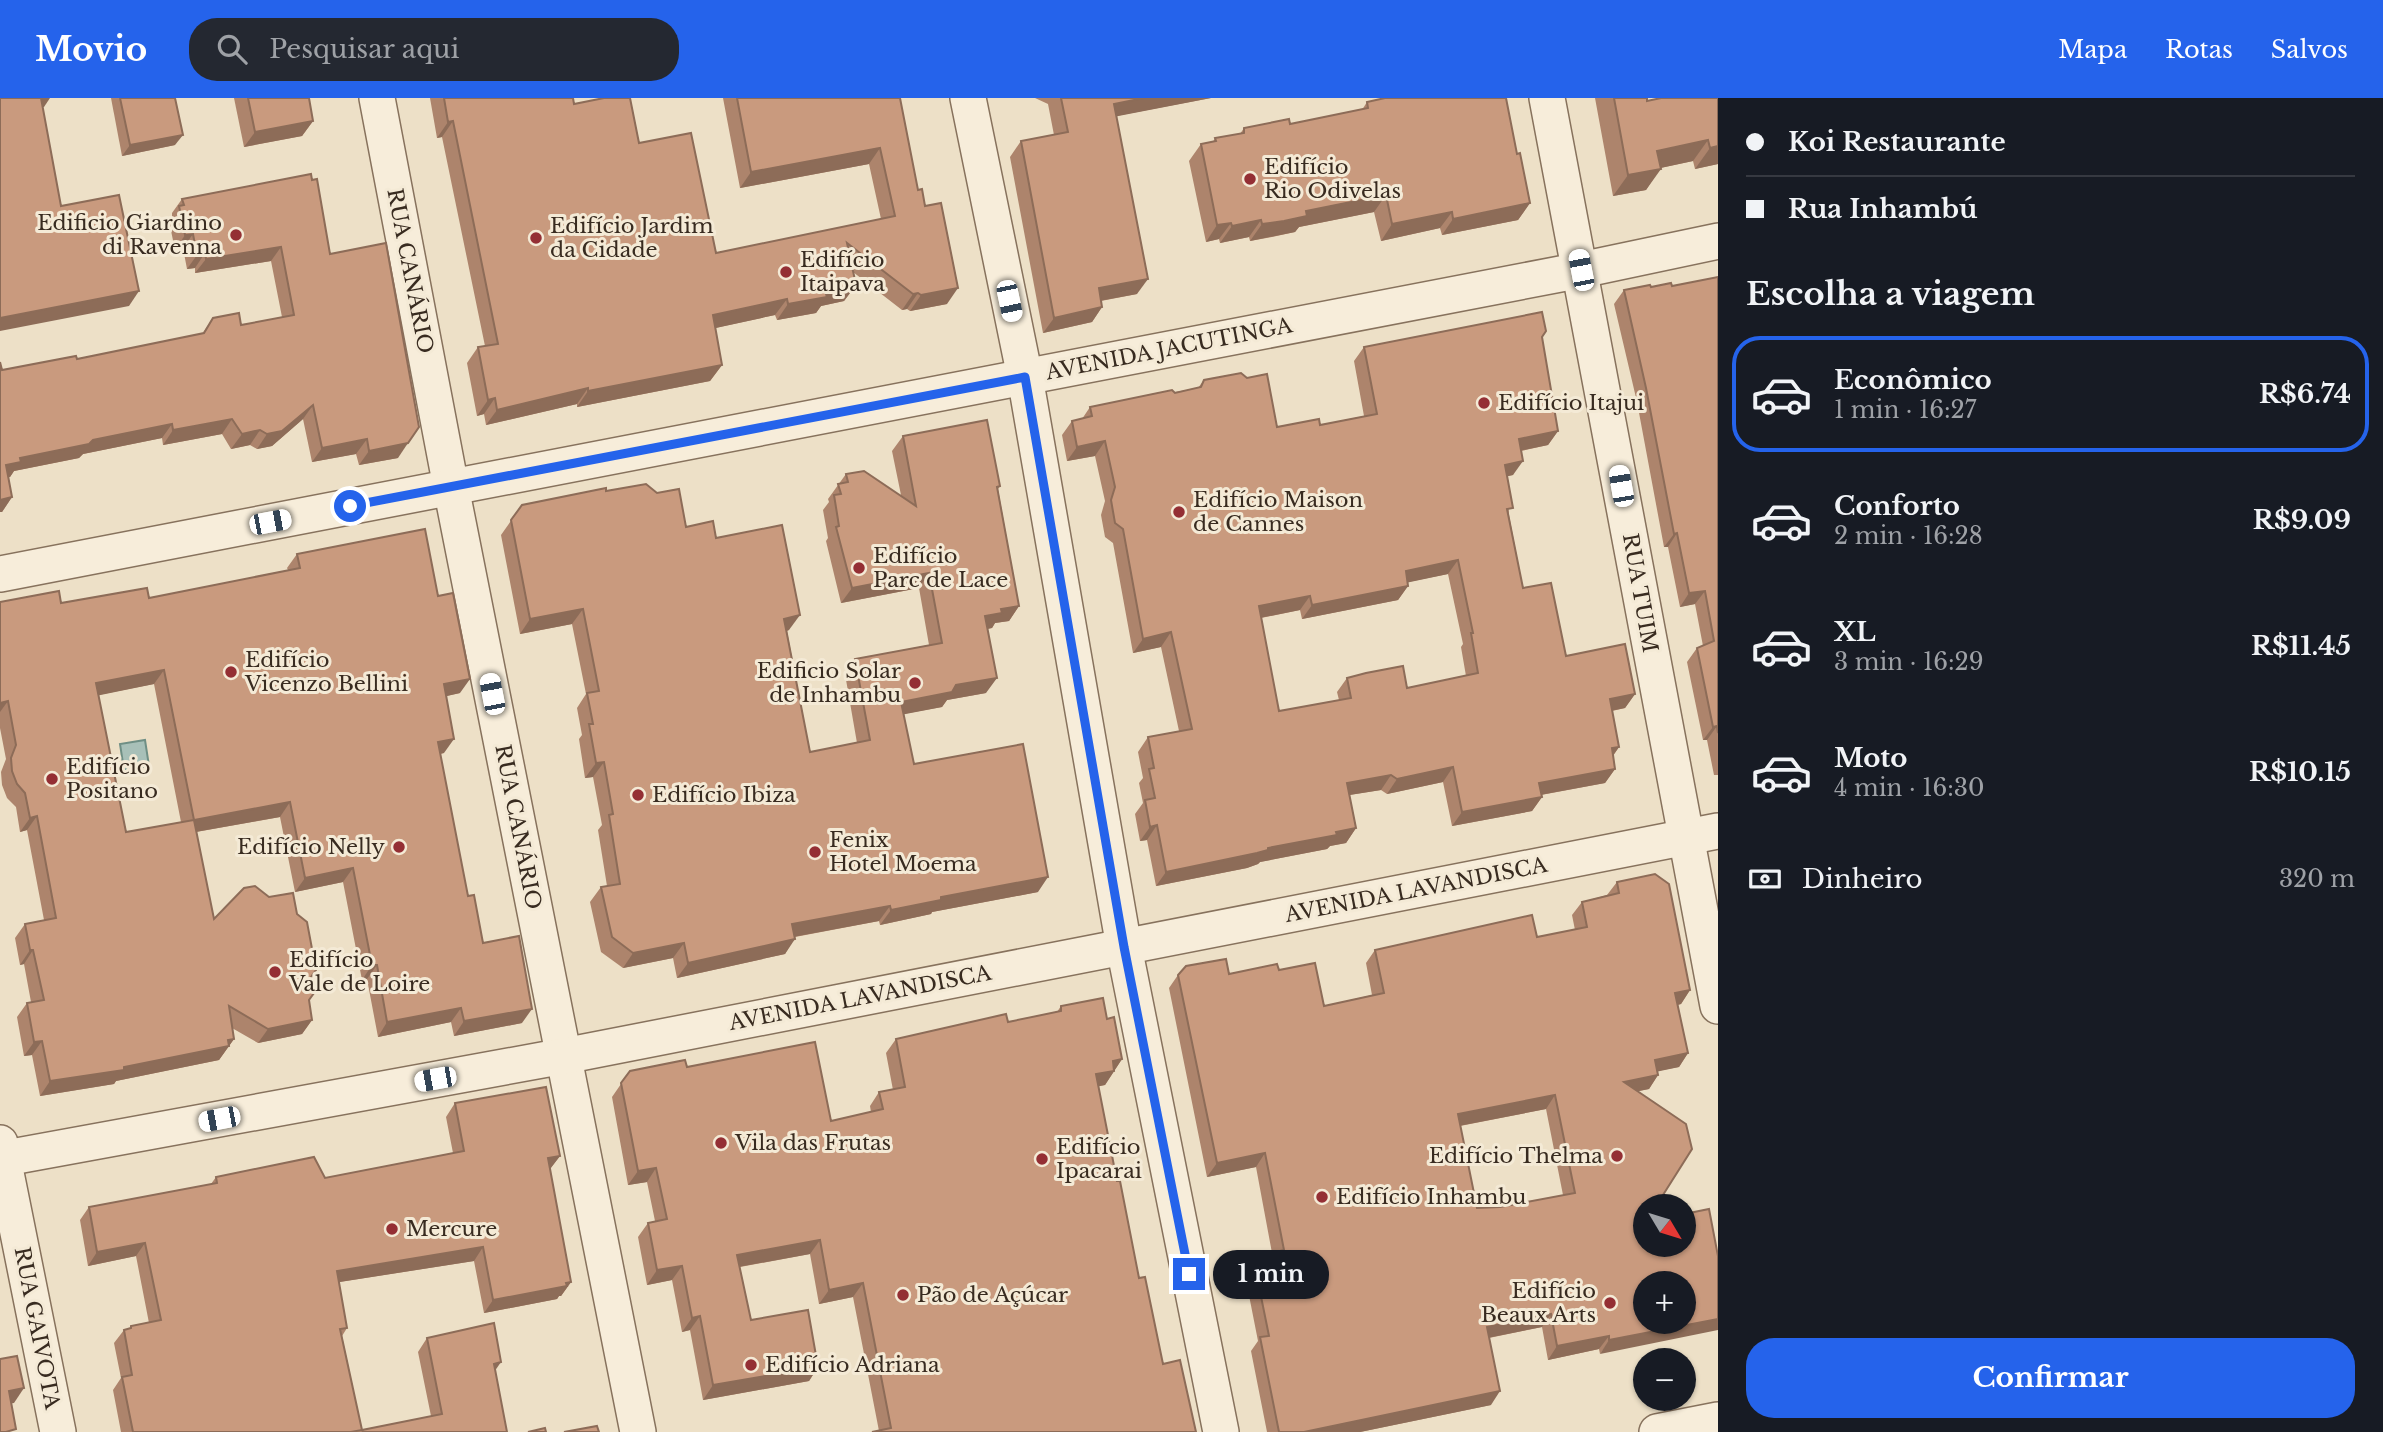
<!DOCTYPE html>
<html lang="pt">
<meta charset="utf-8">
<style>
:root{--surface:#171b24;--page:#242831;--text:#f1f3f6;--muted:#9ea1a6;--line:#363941;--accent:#2563eb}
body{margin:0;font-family:"Libre Baskerville",serif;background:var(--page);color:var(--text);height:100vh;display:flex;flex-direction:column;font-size:26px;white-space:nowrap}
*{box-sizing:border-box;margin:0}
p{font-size:23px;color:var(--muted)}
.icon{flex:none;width:38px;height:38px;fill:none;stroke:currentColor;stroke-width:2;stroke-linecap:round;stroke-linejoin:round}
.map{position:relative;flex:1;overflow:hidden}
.sheet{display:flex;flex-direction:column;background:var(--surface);width:665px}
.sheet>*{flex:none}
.top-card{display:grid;align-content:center;height:154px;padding:0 28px;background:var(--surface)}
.needle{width:46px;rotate:128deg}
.controls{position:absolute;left:1633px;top:1096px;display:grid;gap:14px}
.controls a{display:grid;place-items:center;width:63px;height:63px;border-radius:50%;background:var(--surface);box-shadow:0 2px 5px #0004;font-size:35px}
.end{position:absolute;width:32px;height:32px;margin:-16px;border:9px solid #2563eb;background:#fff;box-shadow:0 0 0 4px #fff}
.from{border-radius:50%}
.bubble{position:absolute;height:49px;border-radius:24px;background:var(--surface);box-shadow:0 2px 5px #0004;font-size:23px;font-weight:700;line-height:49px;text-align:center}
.car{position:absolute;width:21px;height:42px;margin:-21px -10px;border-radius:9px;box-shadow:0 0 5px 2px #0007;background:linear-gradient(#fff 24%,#345 0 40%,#fff 0 76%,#345 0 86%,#fff 0)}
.top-card b{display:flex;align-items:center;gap:24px;height:66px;font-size:26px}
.top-card b+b{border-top:2px solid var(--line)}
.top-card i{width:18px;height:18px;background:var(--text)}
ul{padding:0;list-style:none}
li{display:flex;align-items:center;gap:21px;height:116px;margin:0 14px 10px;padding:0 14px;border:4px solid transparent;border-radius:28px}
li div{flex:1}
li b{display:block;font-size:26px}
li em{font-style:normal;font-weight:700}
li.active{border-color:var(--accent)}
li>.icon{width:63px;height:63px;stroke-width:1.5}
h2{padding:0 28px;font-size:32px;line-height:84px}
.pay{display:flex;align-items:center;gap:18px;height:77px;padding:0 28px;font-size:26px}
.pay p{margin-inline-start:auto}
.action{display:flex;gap:14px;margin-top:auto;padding:14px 28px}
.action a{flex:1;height:80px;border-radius:28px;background:var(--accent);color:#fff;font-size:28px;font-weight:700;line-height:80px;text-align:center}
header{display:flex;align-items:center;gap:42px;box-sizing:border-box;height:98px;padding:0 35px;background:var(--accent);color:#fff}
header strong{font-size:33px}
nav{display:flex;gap:38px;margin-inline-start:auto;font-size:24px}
.search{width:490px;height:63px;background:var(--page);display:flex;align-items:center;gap:18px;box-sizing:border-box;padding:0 24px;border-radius:28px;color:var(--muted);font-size:26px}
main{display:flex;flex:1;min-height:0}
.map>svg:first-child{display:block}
</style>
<header>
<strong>Movio</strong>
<div class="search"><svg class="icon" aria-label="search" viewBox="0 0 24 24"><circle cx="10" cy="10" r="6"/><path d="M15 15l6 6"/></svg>Pesquisar aqui</div>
<nav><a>Mapa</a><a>Rotas</a><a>Salvos</a></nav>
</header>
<main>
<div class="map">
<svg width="1718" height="1334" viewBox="0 0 1718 1334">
<rect width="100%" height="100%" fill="#ede0c7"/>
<polygon fill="#a8c0b8" stroke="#6f8f85" stroke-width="2" points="145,642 149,668 124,672 120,646"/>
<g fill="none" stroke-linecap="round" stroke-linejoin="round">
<defs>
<g id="minor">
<polyline points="377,0 451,389 638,1334"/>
<polyline points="968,0 1025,279 1124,849 1221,1334"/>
<polyline points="1547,0 1718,908"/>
<polyline points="0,476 1581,172 1718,143"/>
<polyline points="0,1045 58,1334"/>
<polyline points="0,1061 564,958 1718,733"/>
<polyline points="1657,1334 1718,1322"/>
</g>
</defs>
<use href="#minor" stroke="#87725d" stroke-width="38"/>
<use href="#minor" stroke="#f7edda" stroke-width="35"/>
</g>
<g fill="#ad846c" fill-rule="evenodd">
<polygon points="111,0 175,0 175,47 122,58"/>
<polygon points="234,0 309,0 313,23 302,38 244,49"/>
<polygon points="430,0 573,0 574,6 639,45 716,155 881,121 869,66 740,90 723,0 900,0 918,92 947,206 910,213 907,211 902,212 853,174 856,187 844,203 821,208 816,215 777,222 775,217 715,230 722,267 710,283 577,309 577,306 486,327 484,316 477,318 467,265 478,249 485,248 442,39 437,40"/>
<polygon points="1035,0 1211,0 1116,18 1137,196 1101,203 1102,209 1092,224 1043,235 1010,59 1021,43 1054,37 1048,6"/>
<polygon points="1595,0 1647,0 1647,3 1718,0 1718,66 1695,71 1693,63 1660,70 1646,92 1613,98"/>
<polygon points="1367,4 1517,56 1530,105 1518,122 1442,137 1440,130 1381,143 1374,114 1299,129 1295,134 1272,139 1250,143 1249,139 1220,145 1219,141 1206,144 1189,63 1201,46 1213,44 1215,40 1240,36 1244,30 1290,26 1362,12"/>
<polygon points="182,101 330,156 398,360 359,367 356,356 312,364 303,321 272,348 257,351 250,347 231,351 222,336 163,347 162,340 83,356 79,360 14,373 10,379 8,379 12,399 2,414 2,272 77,261 202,236 213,220 241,227 282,219 271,163 195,175 195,170 187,171 183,150 175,152 169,123 172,118 172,115"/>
<polygon points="1718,179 1718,677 1714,677 1707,642 1703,642 1687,564 1697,550 1703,548 1695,506 1680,509 1668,449 1664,449 1637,304 1614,206 1624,192 1672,188"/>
<path d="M1542,239l16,94 -10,14 -27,6 -8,24 -6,1 2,39 14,73 43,68 69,38 -10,14 -13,3 7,36 -6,9 2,13 -10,14 -64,12 1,2 -10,14 -80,15 -9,-44 -56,12 -6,-4 -32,5 7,33 -10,15 -16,3 -3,3 -67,13 -2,2 -11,4 -91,18 -9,-46 -7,1 -5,-27 8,-11 -4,-20 4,-5 -5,-26 10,-15 31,-6 -18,-84 -28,6 -20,-110 -8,-6 -4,-22 4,-14 -10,-45 -28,5 -5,-26 10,-14 10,-2 8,-12 108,-19 6,-8 73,47 43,-2 44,-9 -10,-55 10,-14zM1448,476l15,70 -2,3 5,29 -59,12 -60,-10 -10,14 2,8 -60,11 -18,-93 39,-8 2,9 96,-19 10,-14v-4z"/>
<polygon points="903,338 1000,388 998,391 1019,508 1009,523 995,525 992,530 987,531 986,595 947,602 942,609 903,616 914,666 1038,794 932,814 931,816 880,827 879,823 795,839 785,856 677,880 673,860 623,870 601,854 590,804 601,789 607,788 598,732 602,727 593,679 585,680 579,641 582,637 577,610 586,596 572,526 520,536 501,437 522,407 606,393 686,429 716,440 789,532 787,533 810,654 857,645 845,576 855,561 929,547 919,490 841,505 826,443 828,440 823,412 829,404 828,401 846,376 901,397 892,353"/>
<path d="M297,456l141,42 22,97 -14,3 -2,57 -4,1 28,142 15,47 39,80 -68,13 -3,-14 -73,15 -11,-58 -5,1 -19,-98 -48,10 -15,-75 -84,15 18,87 55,-22 28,17 14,63 -2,23 3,20 -10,14 -44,9 -26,-15 2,11 -15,21 -103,21 -2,3 -74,12 -8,-41 -8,1 -7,-39 10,-14 4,-1 -7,-38 -4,1 -5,-27 10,-14 19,-4 -17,-90 -7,2 -4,-25 -9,-9 -5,-13 -1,-13 5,-13 -6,-31v-126l61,1 88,-5 139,-28 -1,-2zM154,586l27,138 -55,10 -28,-137z"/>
<path d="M1617,784l73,108 -9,14 -3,1 10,48 -9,14 -22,4 1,4 -9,14 -11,2 7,115v38l64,-35 -109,145 -1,-5 -51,11 -6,-33 -53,11 2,67 -131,27h-93l-16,-81 7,-10 -14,-71 9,-13 19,-4 -16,-86 -49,10 -38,-189 9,-13 51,-1 50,-4 45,36 48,-11 -6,-32 9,-13 162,-13 38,-7 -3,-15 10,-13 25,-7zM1546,1011l17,86 -63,12 -23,1 -17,-82z"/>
<polygon points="1061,908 1107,921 1122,961 1105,987 1098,988 1117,1083 1139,1180 1163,1266 879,1333 853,1199 819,1206 810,1156 740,1169 751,1222 818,1269 809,1283 703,1302 690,1232 682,1234 672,1182 647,1187 638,1139 648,1125 655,1123 647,1084 628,1087 612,999 630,973 687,969 831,1023 871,1014 870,1008 879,994 893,992 886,955 896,941 1008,924 1057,914"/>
<polygon points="455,1005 560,1058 550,1071 571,1184 561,1198 559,1198 557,1201 484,1215 474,1163 339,1184 347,1230 342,1238 362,1332 431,1318 418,1254 427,1240 495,1273 507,1334 121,1334 113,1292 121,1280 114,1245 124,1232 129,1231 131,1228 149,1225 136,1158 88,1168 80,1122 89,1109 211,1086 216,1079 325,1080 453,1055 446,1019"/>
</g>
<g fill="#8d6c58">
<polygon points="38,0 50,0 44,9 31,11"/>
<polygon points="1144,0 1211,0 1103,21 1114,6"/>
<polygon points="313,23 302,38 244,49 255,34"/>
<polygon points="453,23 442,39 437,40 448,24"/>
<polygon points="183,37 175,47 122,58 130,47"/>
<polygon points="1708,42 1693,63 1642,74 1657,53"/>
<polygon points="1718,48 1718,66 1695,71 1710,50"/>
<polygon points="880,50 869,66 740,90 751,74"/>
<polygon points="1661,71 1646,92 1613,98 1628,77"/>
<polygon points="1386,97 1374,114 1299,129 1295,134 1250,143 1262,126 1306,113"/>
<polygon points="1530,105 1518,122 1442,137 1453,121"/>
<polygon points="1452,114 1440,130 1381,143 1392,126"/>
<polygon points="1261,122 1249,139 1220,145 1232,128"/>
<polygon points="1231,125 1219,141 1206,144 1217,127"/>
<polygon points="193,136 183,150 175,152 185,137"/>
<polygon points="281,149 271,163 195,175 206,161"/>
<polygon points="205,155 195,170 187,171 197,157"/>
<polygon points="1148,181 1137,196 1088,205 1099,190"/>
<polygon points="856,187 844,203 821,208 816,215 777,222 788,206 825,193"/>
<polygon points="958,190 947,206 910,213 921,197"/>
<polygon points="139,193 129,208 0,233 0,220"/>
<polygon points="918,195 907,211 902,212 913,196"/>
<polygon points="787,201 775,217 702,233 713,217"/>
<polygon points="1102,209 1092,224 1043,235 1054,220"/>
<polygon points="722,267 710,283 577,309 588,293"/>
<polygon points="588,290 577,306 486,327 497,312"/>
<polygon points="495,300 484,316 477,318 488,302"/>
<polygon points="313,307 303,321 272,348 257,351 267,336"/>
<polygon points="232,321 222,336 163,347 173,332"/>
<polygon points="172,326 162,340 83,356 79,360 14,373 10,379 0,381 6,367 20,360 93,342"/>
<polygon points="260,332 250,347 231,351 242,336"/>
<polygon points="1558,333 1548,347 1509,355 1519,341"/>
<polygon points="367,341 356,356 312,364 322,350"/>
<polygon points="1105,343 1095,358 1067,363 1077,349"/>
<polygon points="408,345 398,360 359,367 369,353"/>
<polygon points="1523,363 1513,377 1495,381 1505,367"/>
<polygon points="12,399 2,414 0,414 0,402"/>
<polygon points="1677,435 1668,449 1664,449 1674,436"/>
<polygon points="1458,462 1448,476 1396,487 1406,473"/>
<polygon points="929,475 919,490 841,505 852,490"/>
<polygon points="1408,488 1398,502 1302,521 1312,507"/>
<polygon points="1705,493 1695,506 1680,509 1689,495"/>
<polygon points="1310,498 1300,512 1249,522 1259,508"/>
<polygon points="1019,508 1009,523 995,525 992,530 975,533 985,518 1001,511"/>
<polygon points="583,511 572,526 520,536 530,521"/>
<polygon points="800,517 789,532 774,536 784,521"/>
<polygon points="1171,534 1161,549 1133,555 1143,541"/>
<polygon points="164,572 154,586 86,600 96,585"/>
<polygon points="997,580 986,595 947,602 942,609 890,619 901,604 956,587"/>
<polygon points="470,581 460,595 434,601 444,586"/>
<polygon points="1635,596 1625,610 1600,615 1610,601"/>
<polygon points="8,603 0,614 0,605"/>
<polygon points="1717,628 1707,642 1703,642 1713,629"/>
<polygon points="454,641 444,655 428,658 438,644"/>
<polygon points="1619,649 1609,663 1612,650"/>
<polygon points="604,664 593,679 585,680 596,665"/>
<polygon points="1453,669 1443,684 1387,696 1397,681"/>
<polygon points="1615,671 1605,685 1529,699 1539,685"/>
<polygon points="1391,677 1381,692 1337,699 1347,685"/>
<polygon points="1542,699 1532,713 1452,728 1462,714"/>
<polygon points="290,704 280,719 184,736 194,722"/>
<polygon points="37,718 27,732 20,734 30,720"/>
<polygon points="1157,727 1147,742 1140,743 1150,729"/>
<polygon points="1356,730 1346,745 1330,748 1327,751 1260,764 1258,766 1247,770 1156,788 1166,774 1336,734"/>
<polygon points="353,770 343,784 295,794 305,780"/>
<polygon points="1048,779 1038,794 932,814 931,816 880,827 891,812 941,799"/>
<polygon points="890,808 879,823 782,841 792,826"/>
<polygon points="795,841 785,856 677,880 688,865"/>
<polygon points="684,845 673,860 623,870 633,855"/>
<polygon points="30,852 33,852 24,866 20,867"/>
<polygon points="372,867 377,867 367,881 362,882"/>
<polygon points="1690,892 1681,906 1666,909 1675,895"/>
<polygon points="461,910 451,924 378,939 387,924"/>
<polygon points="532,911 522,925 454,938 464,923"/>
<polygon points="312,922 302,936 258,945 268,931"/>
<polygon points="234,941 219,962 116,983 114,986 40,998 50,983 124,969"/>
<polygon points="42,943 32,957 24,958 34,944"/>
<polygon points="1688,955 1679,969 1646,976 1655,962"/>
<polygon points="1122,961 1105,987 1086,991 1096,976 1113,963"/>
<polygon points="1658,977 1649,991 1615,998 1624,984"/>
<polygon points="1555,997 1546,1011 1448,1030 1458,1016"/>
<polygon points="1265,1055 1256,1069 1207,1079 1217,1065"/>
<polygon points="560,1058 550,1071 548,1060"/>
<polygon points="656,1070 647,1084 628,1087 638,1073"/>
<polygon points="820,1142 810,1156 727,1171 737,1157"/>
<polygon points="145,1145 136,1158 88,1168 97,1154"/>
<polygon points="483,1149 474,1163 327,1186 337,1173"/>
<polygon points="682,1168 672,1182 647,1187 657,1172"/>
<polygon points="571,1184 561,1198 559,1198 557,1201 484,1215 493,1202"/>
<polygon points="863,1185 853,1199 819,1206 829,1192"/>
<polygon points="1551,1216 1542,1229 1477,1242 1487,1229"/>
<polygon points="700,1218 690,1232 682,1234 692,1220"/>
<polygon points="1718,1221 1718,1232 1600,1256 1609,1242"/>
<polygon points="1609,1238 1599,1251 1548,1262 1557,1248"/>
<polygon points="501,1264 492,1277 494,1266"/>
<polygon points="818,1269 809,1283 703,1302 713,1287"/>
<polygon points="24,1290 14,1305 0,1307 9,1293"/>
<polygon points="1500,1293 1491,1307 1360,1334 1304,1334"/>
</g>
<g fill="#c99a7e" stroke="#8d6c58" stroke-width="2" fill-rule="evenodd">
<polygon points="0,0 41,0 61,108 119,97 139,193 0,220"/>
<polygon points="120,0 175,0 183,37 130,47"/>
<polygon points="248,0 309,0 313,23 255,34"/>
<polygon points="444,0 573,0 574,6 604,0 630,0 639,45 691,35 716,155 895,118 880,50 751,74 737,0 900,0 918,92 922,91 925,108 941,105 958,190 921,197 918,195 913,196 847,145 856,187 825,193 827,199 788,206 787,201 713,217 722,267 588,293 588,290 497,312 495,300 488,302 478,249 498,246 453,23 448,24"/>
<polygon points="1061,0 1144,0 1114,6 1148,181 1099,190 1102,209 1054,220 1021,43 1068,34"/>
<polygon points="1385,0 1506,0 1517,56 1520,55 1530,105 1453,121 1452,114 1392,126 1386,97 1306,113 1307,118 1284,123 1262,126 1261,122 1232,128 1231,125 1217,127 1201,46 1216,43 1215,40 1244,35 1244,30 1289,21 1290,26 1368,10 1367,4"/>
<polygon points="1614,0 1647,0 1647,3 1661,0 1718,0 1718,48 1710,50 1708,42 1657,53 1661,71 1628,77"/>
<polygon points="311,76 312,82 317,81 330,156 386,145 419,329 408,345 369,353 367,341 322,350 313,307 282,333 267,336 260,332 242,336 232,321 173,332 172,326 93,342 89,346 20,360 21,364 6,367 12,399 0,402 0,264 2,272 76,258 77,261 204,235 213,220 239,215 241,227 294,217 281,149 206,161 205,155 197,157 193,136 185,137 179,108 184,107 182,101"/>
<polygon points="1718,179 1718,635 1717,628 1713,629 1697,550 1714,543 1705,493 1689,495 1677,435 1674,436 1646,290 1624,192 1650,187 1651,189 1671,185 1672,188"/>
<path d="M1542,214l4,19 -4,6 16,94 -39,8 4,22 -18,4 8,43 -6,1 16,79 28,-5 15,73 59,-12 10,50 -25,5 9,48 -7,1 3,21 -76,14 3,14 -80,15 -9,-45 -56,12 -6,-4 -44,8 9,45 -20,4 1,3 -69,13v2l-11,3 -91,19 -9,-47 -7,2 -5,-27 10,-2 -6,-29 5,-1 -6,-31 44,-8 -21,-97 -28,7 -20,-110 -8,-6 -4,-23 4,-13 -10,-46 -28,6 -5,-26 20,-5 -2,-9 82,-17 3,3 26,-6 3,-7 37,-7 6,5 20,-4 10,53 42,-8 1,6 57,-11 -13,-67zM1458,462l15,73h-2l7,40 -71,15 -4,-22 -37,7 -19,5 4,20 -72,13 -20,-105 51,-10 2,9 96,-19 -2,-15z"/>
<polygon points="987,322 1000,388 997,389 1019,508 1001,511 1002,515 985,518 997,580 956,587 952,594 901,604 914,666 1023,646 1048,779 941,799 941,802 891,812 890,808 792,826 795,841 688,865 684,845 633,855 612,839 601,789 620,786 609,717 613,716 604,664 596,665 589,626 593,626 587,595 599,593 583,511 530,521 511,422 522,407 606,390 606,393 646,386 657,395 679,391 686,429 713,423 716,440 782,427 800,517 784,521 810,654 870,642 855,561 942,545 929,475 852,490 836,429 839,428 834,397 841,396 838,386 848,384 846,376 864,373 916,408 903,338"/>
<path d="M425,431l13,67 15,-3 17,86 -26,5 10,55 -16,3 30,154 6,-1 9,48 36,-7 13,73 -68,12 -3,-13 -74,14 -10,-57h-5l-19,-97 -48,10 -15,-76 -96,18 20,99 30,-31 11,-2 14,11 24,-4 4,21 10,8 9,48 -5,7 3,16 -5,7 3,20 -44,9 -39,-23 5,33 -6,1 1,6 -105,21v3l-74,11 -8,-40 -8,1 -7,-39 17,-3 -11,-50h-3l-5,-26 31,-6 -19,-102 -7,2 -5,-25 -8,-9 -5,-13 -1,-13 5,-13 -8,-44 -8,2v-101l59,-11 2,12 86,-15 2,10 151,-30 -3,-14zM164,572l30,150 -68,12 -30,-149z"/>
<path d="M1655,776l14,10 21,106 -15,3 13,60 -33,7 3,15 -34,7 62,42 6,25 -36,57h-11v38h39v-30l25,-5 9,47v63l-109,21v-4l-52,10 -6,-32 -64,13 13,64 -196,41h-25l-19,-95 9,-1 -16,-79 31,-7 -19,-97 -48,10 -39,-188 8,-9 40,-7 3,15 48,-10 2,6 36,-7 9,43 60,-13 -9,-43 157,-35 5,22 50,-10 -5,-25 37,-9 -2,-11zM1555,997l20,98 -75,14 -23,1 -19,-94zM1645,1185h39v38h-39z"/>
<polygon points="1103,900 1107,921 1114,919 1122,961 1113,963 1114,973 1096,976 1117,1083 1120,1083 1139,1180 1145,1179 1163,1266 1180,1262 1196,1334 872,1334 891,1330 863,1185 829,1192 820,1142 737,1157 751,1222 808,1212 818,1269 713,1287 700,1218 692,1220 682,1168 657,1172 648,1125 667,1121 656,1070 638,1073 621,985 630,973 685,962 687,969 815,944 831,1023 883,1011 879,994 905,989 896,941 1006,916 1008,924 1061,913 1061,908"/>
<polygon points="546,989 560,1058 548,1060 571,1184 566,1185 567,1188 493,1202 483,1149 337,1173 347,1230 340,1231 362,1332 351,1334 133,1334 122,1279 132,1277 124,1232 131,1230 131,1228 161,1222 145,1145 97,1154 89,1109 217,1085 216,1079 314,1059 325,1080 464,1053 455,1005"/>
<polygon points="494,1225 501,1264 494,1266 507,1334 363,1334 362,1332 442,1316 427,1240"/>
<polygon points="17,1258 24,1290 9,1293 16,1331 6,1334 0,1334 0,1261"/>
<polygon points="597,1328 599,1334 564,1334"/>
<polygon points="545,1330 546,1334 528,1334"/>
</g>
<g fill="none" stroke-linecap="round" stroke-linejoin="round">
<polyline stroke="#2563eb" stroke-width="9" points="350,408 1025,279 1124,849 1189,1176"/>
</g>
<g fill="#942f34" stroke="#f4ead6" stroke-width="2.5">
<circle cx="1250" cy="81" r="7"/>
<circle cx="236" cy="137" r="7"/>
<circle cx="536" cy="140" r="7"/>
<circle cx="786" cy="174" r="7"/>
<circle cx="1484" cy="305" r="7"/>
<circle cx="1179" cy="414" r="7"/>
<circle cx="859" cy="470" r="7"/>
<circle cx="231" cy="574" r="7"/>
<circle cx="915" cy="585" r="7"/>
<circle cx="52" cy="681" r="7"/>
<circle cx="638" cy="697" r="7"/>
<circle cx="399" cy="749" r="7"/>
<circle cx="815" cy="754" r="7"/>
<circle cx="275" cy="874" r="7"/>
<circle cx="721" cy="1045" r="7"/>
<circle cx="1617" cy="1058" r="7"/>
<circle cx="1042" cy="1061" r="7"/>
<circle cx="1322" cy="1099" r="7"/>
<circle cx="392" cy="1131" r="7"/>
<circle cx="903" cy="1197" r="7"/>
<circle cx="1610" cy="1205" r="7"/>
<circle cx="751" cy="1267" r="7"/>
</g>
<g text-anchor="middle" stroke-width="6" stroke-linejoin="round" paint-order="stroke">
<g font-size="21" fill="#382b20" stroke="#f4ead6" text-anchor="start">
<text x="1264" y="76">Edifício<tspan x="1264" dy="24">Rio Odivelas</tspan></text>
<text x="222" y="132" text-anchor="end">Edificio Giardino<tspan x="222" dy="24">di Ravenna</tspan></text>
<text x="550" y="135">Edifício Jardim<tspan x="550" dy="24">da Cidade</tspan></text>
<text x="800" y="169">Edifício<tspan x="800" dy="24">Itaipava</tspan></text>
<text x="1498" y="312">Edifício Itajui</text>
<text x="1193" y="409">Edifício Maison<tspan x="1193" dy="24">de Cannes</tspan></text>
<text x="873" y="465">Edifício<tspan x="873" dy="24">Parc de Lace</tspan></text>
<text x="245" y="569">Edifício<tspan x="245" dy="24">Vicenzo Bellini</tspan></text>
<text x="901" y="580" text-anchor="end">Edificio Solar<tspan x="901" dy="24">de Inhambu</tspan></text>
<text x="66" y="676">Edifício<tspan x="66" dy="24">Positano</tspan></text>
<text x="652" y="704">Edifício Ibiza</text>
<text x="829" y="749">Fenix<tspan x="829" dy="24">Hotel Moema</tspan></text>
<text x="385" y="756" text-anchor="end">Edifício Nelly</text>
<text x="289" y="869">Edifício<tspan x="289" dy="24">Vale de Loire</tspan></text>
<text x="735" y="1052">Vila das Frutas</text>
<text x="1056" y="1056">Edifício<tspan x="1056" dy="24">Ipacarai</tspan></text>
<text x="1603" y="1065" text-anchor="end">Edifício Thelma</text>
<text x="1336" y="1106">Edifício Inhambu</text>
<text x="406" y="1138">Mercure</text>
<text x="1596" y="1200" text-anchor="end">Edifício<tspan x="1596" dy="24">Beaux Arts</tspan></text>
<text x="917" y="1204">Pão de Açúcar</text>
<text x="765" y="1274">Edifício Adriana</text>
</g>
<g font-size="21" fill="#382b20" stroke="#f4ead6">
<text transform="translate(410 173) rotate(79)" y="7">RUA CANÁRIO</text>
<text transform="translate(1169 251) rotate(-11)" y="7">AVENIDA JACUTINGA</text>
<text transform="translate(1640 495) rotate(80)" y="7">RUA TUIM</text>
<text transform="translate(518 729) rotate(79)" y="7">RUA CANÁRIO</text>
<text transform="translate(1416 792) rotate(-11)" y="7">AVENIDA LAVANDISCA</text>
<text transform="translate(860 900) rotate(-11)" y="7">AVENIDA LAVANDISCA</text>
<text transform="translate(37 1230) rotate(79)" y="7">RUA GAIVOTA</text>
</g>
</g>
</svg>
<div class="controls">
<a><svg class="needle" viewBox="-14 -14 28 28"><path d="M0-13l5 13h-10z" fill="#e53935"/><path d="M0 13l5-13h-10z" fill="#9ea1a6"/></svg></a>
<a>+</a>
<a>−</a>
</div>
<i class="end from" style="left:350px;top:408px"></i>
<i class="end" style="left:1189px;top:1176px"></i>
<div class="bubble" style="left:1213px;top:1152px;width:116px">1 min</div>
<i class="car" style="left:1581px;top:172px;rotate:349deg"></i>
<i class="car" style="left:1009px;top:203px;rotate:168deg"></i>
<i class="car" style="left:1621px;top:388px;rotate:350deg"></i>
<i class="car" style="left:270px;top:424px;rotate:79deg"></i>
<i class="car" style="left:492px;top:596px;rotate:349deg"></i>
<i class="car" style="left:435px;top:981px;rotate:260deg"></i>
<i class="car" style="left:219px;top:1021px;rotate:259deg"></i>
</div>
<section class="sheet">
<div class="top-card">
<b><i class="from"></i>Koi Restaurante</b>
<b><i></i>Rua Inhambú</b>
</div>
<h2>Escolha a viagem</h2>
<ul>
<li class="active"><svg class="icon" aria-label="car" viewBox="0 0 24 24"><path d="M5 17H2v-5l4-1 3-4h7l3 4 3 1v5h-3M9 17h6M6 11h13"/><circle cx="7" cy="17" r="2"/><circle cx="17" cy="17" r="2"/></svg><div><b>Econômico</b><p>1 min · 16:27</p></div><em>R$6.74</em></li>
<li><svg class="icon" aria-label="car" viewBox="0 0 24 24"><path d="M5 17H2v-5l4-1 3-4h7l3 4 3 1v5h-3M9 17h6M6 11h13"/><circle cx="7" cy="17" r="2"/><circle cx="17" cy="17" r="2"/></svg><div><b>Conforto</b><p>2 min · 16:28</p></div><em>R$9.09</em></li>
<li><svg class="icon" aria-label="car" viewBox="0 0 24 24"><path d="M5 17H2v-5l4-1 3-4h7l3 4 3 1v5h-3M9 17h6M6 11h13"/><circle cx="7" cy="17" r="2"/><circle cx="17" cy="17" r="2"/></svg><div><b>XL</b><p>3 min · 16:29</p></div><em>R$11.45</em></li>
<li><svg class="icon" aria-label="car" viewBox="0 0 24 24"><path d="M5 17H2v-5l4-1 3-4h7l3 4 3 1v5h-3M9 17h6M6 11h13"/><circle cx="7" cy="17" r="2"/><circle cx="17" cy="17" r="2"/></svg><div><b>Moto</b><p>4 min · 16:30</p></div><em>R$10.15</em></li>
</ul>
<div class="pay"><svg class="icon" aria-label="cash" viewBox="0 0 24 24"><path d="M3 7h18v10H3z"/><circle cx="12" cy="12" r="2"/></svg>Dinheiro<p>320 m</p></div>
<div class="action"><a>Confirmar</a></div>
</section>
</main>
